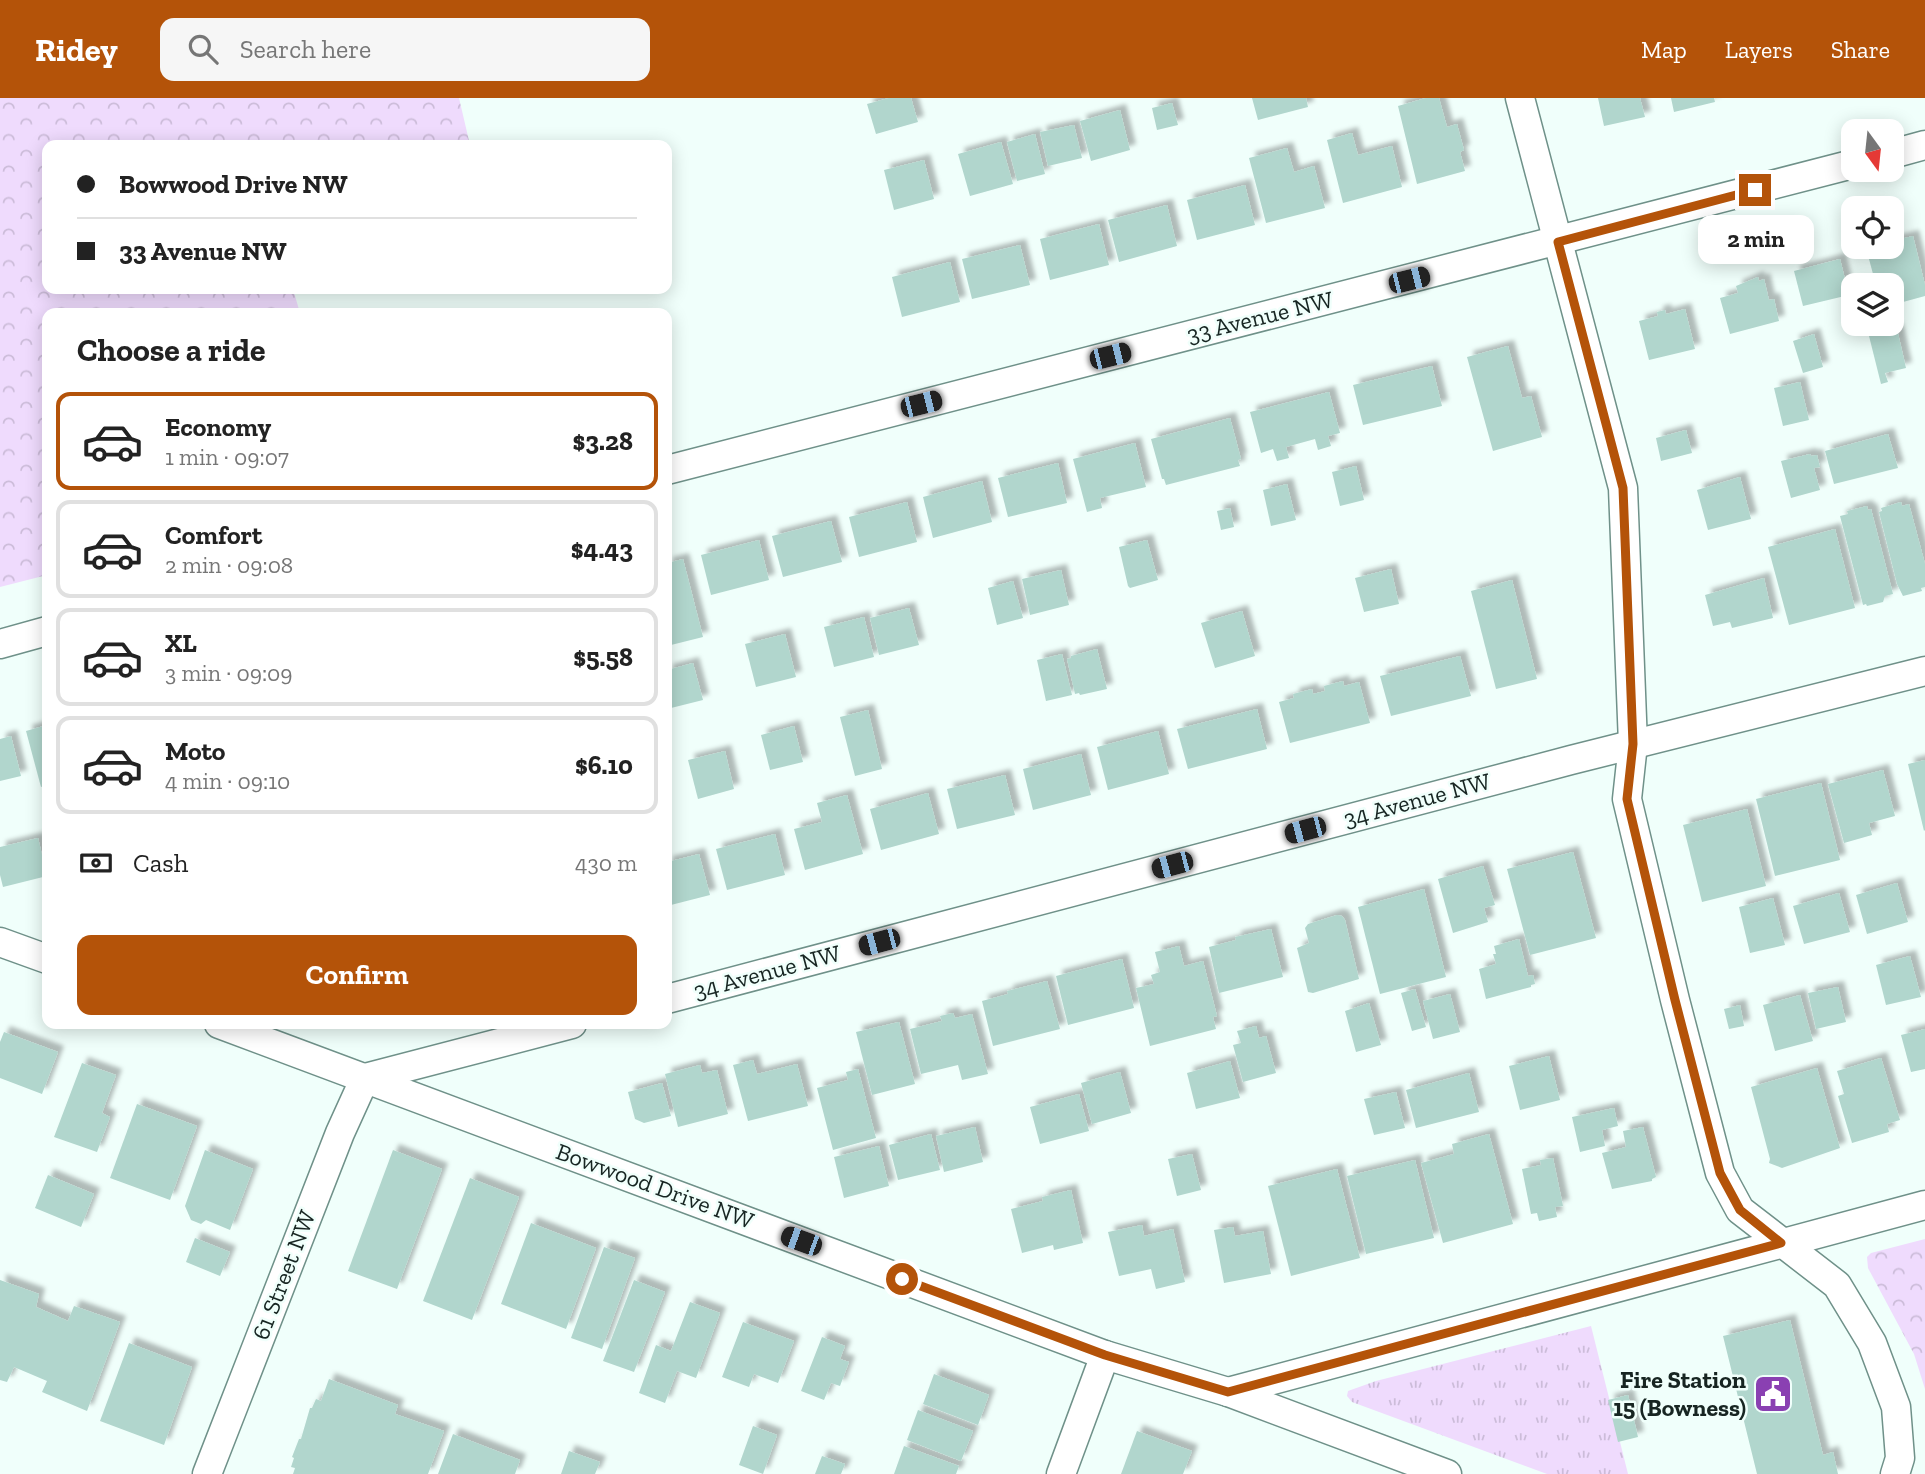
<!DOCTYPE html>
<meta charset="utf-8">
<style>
:root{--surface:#fff;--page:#f6f6f6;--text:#222;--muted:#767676;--line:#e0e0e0;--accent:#b45309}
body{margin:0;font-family:"Zilla Slab",serif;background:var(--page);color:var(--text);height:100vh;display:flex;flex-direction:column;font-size:26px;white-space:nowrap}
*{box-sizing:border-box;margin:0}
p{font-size:23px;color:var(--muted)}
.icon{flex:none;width:38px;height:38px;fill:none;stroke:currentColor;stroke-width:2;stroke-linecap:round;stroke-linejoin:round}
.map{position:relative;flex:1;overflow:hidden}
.sheet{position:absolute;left:42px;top:210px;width:630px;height:721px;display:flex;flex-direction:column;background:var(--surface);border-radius:14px;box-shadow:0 4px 18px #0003}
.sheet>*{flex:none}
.banner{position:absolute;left:42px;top:42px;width:630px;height:154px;border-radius:14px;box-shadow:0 4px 18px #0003;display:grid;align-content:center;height:154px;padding:0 35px;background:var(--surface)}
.needle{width:46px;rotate:165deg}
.tools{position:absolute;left:1841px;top:21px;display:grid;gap:14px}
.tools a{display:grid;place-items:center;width:63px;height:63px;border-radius:14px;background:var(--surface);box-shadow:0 4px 18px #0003;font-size:35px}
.end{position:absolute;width:32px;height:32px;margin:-16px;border:9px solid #b45309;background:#fff;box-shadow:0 0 0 4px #fff}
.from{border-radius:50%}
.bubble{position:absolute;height:49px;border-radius:14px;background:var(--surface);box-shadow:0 4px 18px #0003;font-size:23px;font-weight:700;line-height:49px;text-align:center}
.car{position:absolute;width:21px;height:42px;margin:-21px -10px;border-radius:9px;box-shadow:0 0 5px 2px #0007;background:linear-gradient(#222 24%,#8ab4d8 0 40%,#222 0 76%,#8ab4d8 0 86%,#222 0)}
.banner b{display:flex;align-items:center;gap:24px;height:66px;font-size:26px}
.banner b+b{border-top:2px solid var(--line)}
.banner i{width:18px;height:18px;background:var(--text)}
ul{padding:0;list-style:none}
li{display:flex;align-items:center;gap:21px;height:98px;margin:0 14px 10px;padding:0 21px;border:4px solid var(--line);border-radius:14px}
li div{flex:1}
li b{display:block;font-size:26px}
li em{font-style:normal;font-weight:700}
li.current{border-color:var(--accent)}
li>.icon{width:63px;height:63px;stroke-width:1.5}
h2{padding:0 35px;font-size:32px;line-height:84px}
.pay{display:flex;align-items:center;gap:18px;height:77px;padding:0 35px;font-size:26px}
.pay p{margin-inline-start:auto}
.action{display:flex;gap:14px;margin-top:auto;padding:14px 35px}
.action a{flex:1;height:80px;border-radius:14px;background:var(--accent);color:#fff;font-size:28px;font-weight:700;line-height:80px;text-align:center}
header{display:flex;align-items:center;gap:42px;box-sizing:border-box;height:98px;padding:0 35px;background:var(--accent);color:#fff}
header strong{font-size:33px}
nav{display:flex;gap:38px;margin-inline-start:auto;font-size:24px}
.search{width:490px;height:63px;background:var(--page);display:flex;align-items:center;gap:18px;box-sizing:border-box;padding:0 24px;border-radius:14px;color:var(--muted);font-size:26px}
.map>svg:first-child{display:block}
</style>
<header>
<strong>Ridey</strong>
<div class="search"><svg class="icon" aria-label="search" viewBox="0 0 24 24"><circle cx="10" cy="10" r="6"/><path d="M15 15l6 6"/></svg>Search here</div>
<nav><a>Map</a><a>Layers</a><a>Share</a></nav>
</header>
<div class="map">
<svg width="1925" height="1376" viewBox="0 0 1925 1376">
<defs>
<pattern id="grass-tufts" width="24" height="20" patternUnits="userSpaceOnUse" patternTransform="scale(1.75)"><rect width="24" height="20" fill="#efdbfd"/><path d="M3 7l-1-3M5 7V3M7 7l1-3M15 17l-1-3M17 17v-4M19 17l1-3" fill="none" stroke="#ccbcd9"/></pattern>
<pattern id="park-crowns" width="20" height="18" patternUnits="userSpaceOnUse" patternTransform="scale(1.75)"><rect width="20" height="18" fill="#efdbfd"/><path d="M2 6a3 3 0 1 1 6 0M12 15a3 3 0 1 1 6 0" fill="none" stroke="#ccbcd9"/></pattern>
<filter id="shadow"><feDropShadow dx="6" dy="-6" stdDeviation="2" flood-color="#0004"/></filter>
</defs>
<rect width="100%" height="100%" fill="#f0fffb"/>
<polygon fill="url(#grass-tufts)" points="1591,1228 1628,1376 1547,1376 1352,1304 1347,1298 1348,1293 1376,1283"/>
<g fill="url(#park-crowns)">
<polygon points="0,0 459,0 470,47 47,47 47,191 293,191 300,215 47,215 47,477 0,489"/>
<polygon points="1925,1141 1925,1291 1914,1256 1868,1170 1867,1159 1871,1155"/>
</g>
<g fill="#b1d6cd" filter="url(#shadow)">
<polygon points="889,0 911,0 918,24 876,36 867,6"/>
<polygon points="1252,0 1306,0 1308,9 1258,22"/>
<polygon points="1426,0 1439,0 1447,29 1457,26 1464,52 1460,54 1465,73 1417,86 1398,8"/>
<polygon points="1598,0 1640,0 1645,19 1604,28"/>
<polygon points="1671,0 1714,0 1715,4 1674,14"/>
<polygon points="1172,5 1178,27 1157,32 1152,10"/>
<polygon points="1120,12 1130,52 1091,63 1080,23"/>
<polygon points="1074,27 1082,60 1048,68 1040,34"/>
<polygon points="1352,35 1358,57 1392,48 1402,89 1343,105 1327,42"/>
<polygon points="1035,36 1045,76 1017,83 1007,44"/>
<polygon points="1001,44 1013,86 970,98 958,56"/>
<polygon points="1287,50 1294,74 1314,68 1325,110 1266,125 1249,60"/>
<polygon points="924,62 934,101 894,112 884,72"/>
<polygon points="1245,87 1255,127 1197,142 1187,102"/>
<polygon points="1167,107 1177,148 1119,164 1108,122"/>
<polygon points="1099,126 1109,167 1050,182 1040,141"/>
<polygon points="1913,138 1925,187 1925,198 1892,207 1892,187 1876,187 1866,150 1892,149 1892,143"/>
<polygon points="1020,147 1030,187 972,201 962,161"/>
<polygon points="1840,161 1849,197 1803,208 1794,173"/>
<polygon points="950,164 960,204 902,219 892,179"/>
<polygon points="1758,179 1759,183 1764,181 1769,202 1774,201 1779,223 1730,236 1720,200 1738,195 1736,188"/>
<polygon points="1685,211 1695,251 1649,262 1639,223 1658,218 1657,214 1665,212 1666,216"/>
<polygon points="1897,231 1906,270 1885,275 1888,284 1881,286 1869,238"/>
<polygon points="1814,236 1823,269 1803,275 1793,243"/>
<polygon points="1508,248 1522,300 1531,298 1542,339 1493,353 1467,259"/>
<polygon points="1432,268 1442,308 1363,327 1353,287"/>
<polygon points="1800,284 1809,322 1783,328 1774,290"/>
<polygon points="1329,294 1340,335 1328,338 1331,348 1318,352 1315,341 1286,349 1289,360 1277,363 1273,351 1261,355 1250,314"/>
<polygon points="1230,320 1241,361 1238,362 1240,368 1166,387 1164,381 1162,381 1151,341"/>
<polygon points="1686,332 1692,355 1661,363 1656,340"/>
<polygon points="1888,336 1898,370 1834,386 1825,353"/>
<polygon points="1135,345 1146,389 1100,400 1102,410 1087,414 1073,361"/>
<polygon points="1810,356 1811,358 1817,357 1820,369 1814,370 1820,392 1791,400 1781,363"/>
<polygon points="1058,365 1067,405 1008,419 998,380"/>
<polygon points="1356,368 1364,402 1340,408 1332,374"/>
<polygon points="1740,379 1751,421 1708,432 1697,392"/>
<polygon points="982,383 992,424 933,440 923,399"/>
<polygon points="1287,386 1296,422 1271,428 1263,392"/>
<polygon points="907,404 917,444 859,459 849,419"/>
<polygon points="1901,404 1902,408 1909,406 1925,466 1925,489 1921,490 1922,493 1903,498 1897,486 1879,414 1882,413 1881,410"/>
<polygon points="1867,408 1868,412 1871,411 1893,496 1885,498 1883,504 1867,508 1866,506 1863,507 1840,418 1848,416 1847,413"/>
<polygon points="1230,410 1234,429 1221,432 1217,413"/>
<polygon points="831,423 842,464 783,479 772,438"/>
<polygon points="1835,431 1855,510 1789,527 1768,449"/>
<polygon points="759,442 769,482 711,497 701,457"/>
<polygon points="1147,442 1158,482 1130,490 1128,488 1119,449"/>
<polygon points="683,461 703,539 667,548 667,465"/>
<polygon points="1391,471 1399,506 1364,514 1355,480"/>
<polygon points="1061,472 1069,507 1030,517 1022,481"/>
<polygon points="1764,480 1773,520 1732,530 1730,524 1713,528 1705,497"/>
<polygon points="1512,482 1537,581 1496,591 1471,493"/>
<polygon points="1013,483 1023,520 997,527 988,490"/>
<polygon points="909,510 919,547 879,557 870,520"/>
<polygon points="1242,513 1255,558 1215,570 1201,525"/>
<polygon points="864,519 874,559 834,569 824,529"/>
<polygon points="785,536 796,579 756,589 745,546"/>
<polygon points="1097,551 1107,591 1080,597 1079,595 1075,596 1067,561 1071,560 1071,558"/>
<polygon points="1062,556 1072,597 1046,603 1037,562"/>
<polygon points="1460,558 1471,598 1391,618 1380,578"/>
<polygon points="693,565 703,602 667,611 667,572"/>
<polygon points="1343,583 1344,588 1359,584 1370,625 1290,645 1279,604 1294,600 1293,596 1312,591 1313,596 1325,593 1324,588"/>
<polygon points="1257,611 1267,651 1188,671 1177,631"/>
<polygon points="868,612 882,671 855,678 840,619"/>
<polygon points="47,627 47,687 41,689 26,633"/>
<polygon points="794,628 803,664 770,672 761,637"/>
<polygon points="1158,633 1169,676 1108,692 1097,649"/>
<polygon points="11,638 21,678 0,683 0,641"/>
<polygon points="725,653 734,691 698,701 688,662"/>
<polygon points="1081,656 1091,697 1033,712 1023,671"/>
<polygon points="1925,662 1925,732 1924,733 1908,666"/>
<polygon points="1883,672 1895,718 1869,725 1872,737 1844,745 1828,686"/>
<polygon points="1005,677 1015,717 957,731 947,691"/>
<polygon points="1821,685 1840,762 1775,778 1756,701"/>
<polygon points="928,695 939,736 881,752 870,711"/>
<polygon points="847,697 863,756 805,772 794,731 822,724 817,705"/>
<polygon points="1747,711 1766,788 1702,804 1683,727"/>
<polygon points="775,736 785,777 727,792 716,751"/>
<polygon points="38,740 47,778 3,789 0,777 0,749"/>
<polygon points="1573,754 1596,840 1530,857 1507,771"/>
<polygon points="699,756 710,797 667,808 667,764"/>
<polygon points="1483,768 1495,807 1484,810 1488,824 1453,835 1438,781"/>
<polygon points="1897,785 1908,824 1867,836 1856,797"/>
<polygon points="1424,791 1446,879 1380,896 1358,809"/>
<polygon points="1839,795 1850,834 1804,846 1793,808"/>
<polygon points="1773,800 1785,847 1750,855 1739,809"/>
<polygon points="1337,817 1342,818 1345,822 1359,881 1313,895 1308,894 1297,850 1309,845 1305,830 1308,826"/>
<polygon points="1271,831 1283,879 1219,895 1209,849 1236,842 1235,839"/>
<polygon points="1519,841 1528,878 1533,877 1535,886 1531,887 1531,889 1486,901 1479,871 1496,866 1493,856 1496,856 1494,848"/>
<polygon points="1179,848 1184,868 1203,863 1217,918 1213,919 1216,931 1150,948 1136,890 1154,886 1151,877 1160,874 1155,854"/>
<polygon points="1910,858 1921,899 1886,907 1876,867"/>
<polygon points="1122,861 1134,910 1068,927 1056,878"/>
<polygon points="1047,883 1060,931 993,948 982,903 1008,896 1007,893"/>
<polygon points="1838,889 1846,924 1816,931 1808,895"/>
<polygon points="1415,891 1426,929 1412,933 1401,895"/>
<polygon points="1450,896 1460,934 1433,941 1423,903"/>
<polygon points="1800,897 1813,943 1775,953 1763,907"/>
<polygon points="1369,905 1381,947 1356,954 1345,913"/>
<polygon points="1740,907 1744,928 1729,931 1724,911"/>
<polygon points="953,915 955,920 972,916 988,976 962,982 958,967 921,976 910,931 942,923 940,918"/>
<polygon points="899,924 915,986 872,997 856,934"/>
<polygon points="1256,928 1259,940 1266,938 1276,975 1243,984 1233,947 1241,945 1237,933"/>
<polygon points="1925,931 1925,971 1911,974 1901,937"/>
<polygon points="4,934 58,954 42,996 0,980 0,944"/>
<polygon points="1549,958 1560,1002 1520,1012 1509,968"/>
<polygon points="1881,960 1900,1022 1887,1026 1889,1034 1852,1045 1838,998 1844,996 1837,973"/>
<polygon points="753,962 757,976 797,966 808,1008 748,1023 733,967"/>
<polygon points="1230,963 1240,1000 1196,1011 1187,975"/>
<polygon points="82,965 116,977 102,1015 110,1019 97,1054 54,1039"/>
<polygon points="700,967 702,975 717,972 728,1016 678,1029 665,976"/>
<polygon points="1817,970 1840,1050 1782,1070 1769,1065 1770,1061 1751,989"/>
<polygon points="858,971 876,1040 833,1052 817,990 848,982 846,974"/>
<polygon points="1120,974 1131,1015 1092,1026 1081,985"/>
<polygon points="1469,975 1479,1014 1416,1030 1406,992"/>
<polygon points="662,985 671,1018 644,1025 635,1021 628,994"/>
<polygon points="1396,994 1405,1030 1374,1037 1364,1001"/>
<polygon points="1079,996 1089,1033 1040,1046 1030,1009"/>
<polygon points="137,1006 197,1028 170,1102 110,1080"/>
<polygon points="1614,1010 1618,1028 1602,1032 1605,1048 1580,1054 1572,1019"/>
<polygon points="975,1029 983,1064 944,1074 936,1038"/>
<polygon points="1643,1029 1656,1079 1652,1081 1652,1083 1612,1091 1602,1055 1626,1049 1623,1033"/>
<polygon points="931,1036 940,1072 898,1082 889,1047"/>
<polygon points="1489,1036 1513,1126 1443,1145 1421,1065 1454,1056 1452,1046"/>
<polygon points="879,1048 889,1088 844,1100 834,1059"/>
<polygon points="205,1052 253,1071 230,1132 206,1122 201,1126 191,1122 185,1108"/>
<polygon points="393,1052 442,1071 397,1191 348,1173"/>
<polygon points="1192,1056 1201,1092 1177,1098 1168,1061"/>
<polygon points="1553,1060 1563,1108 1555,1109 1557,1119 1539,1123 1537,1115 1531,1116 1522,1071 1541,1067 1540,1062"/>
<polygon points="1415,1062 1434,1140 1366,1156 1347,1078"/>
<polygon points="1337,1071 1360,1160 1291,1178 1268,1088"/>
<polygon points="48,1077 94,1096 81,1129 35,1110"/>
<polygon points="470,1080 519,1099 472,1222 423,1203"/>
<polygon points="1071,1092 1083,1145 1054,1152 1053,1147 1022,1155 1011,1111 1043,1103 1042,1099"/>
<polygon points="531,1125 596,1150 566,1231 501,1206"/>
<polygon points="1142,1127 1144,1138 1173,1131 1185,1184 1156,1191 1151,1171 1119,1178 1108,1134"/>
<polygon points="1233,1129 1235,1138 1263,1133 1271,1176 1224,1185 1214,1132"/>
<polygon points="195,1140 230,1154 220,1178 186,1164"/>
<polygon points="604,1149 635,1160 602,1251 571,1240"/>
<polygon points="0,1182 39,1196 36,1209 68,1223 74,1208 120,1224 87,1313 42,1294 47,1283 14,1269 7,1284 0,1282"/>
<polygon points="634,1182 665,1194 634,1274 603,1263"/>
<polygon points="690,1204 720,1215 696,1280 677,1273 665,1305 639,1295 656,1247 671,1253"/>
<polygon points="1790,1222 1823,1357 1833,1354 1838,1376 1757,1376 1723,1238"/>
<polygon points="743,1224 794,1243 778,1285 754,1276 749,1289 722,1279"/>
<polygon points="822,1239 845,1248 840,1261 849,1264 840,1288 831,1285 824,1302 801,1293"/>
<polygon points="129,1245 192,1269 164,1347 100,1323"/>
<polygon points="934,1276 989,1297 978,1327 923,1306"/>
<polygon points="329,1281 398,1307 395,1316 444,1333 428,1376 293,1376 295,1370 291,1369 294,1360 292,1359 299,1341 301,1341 310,1310 312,1310 316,1301 321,1303"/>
<polygon points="1628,1297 1638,1339 1618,1344 1608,1302"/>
<polygon points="918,1312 973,1333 961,1363 907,1342"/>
<polygon points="753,1328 777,1337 763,1376 739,1367"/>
<polygon points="1137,1333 1192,1353 1183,1376 1121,1376"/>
<polygon points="453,1336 520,1362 515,1376 438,1376"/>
<polygon points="904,1348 959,1368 956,1376 894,1376"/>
<polygon points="569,1353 600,1364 595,1376 561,1376"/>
<polygon points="822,1358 845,1366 841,1376 815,1376"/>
</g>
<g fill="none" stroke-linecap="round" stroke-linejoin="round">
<defs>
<g id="minor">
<polyline points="1520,0 1623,390 1633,646 1627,701 1675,902 1720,1075 1740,1112 1837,1187 1872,1245 1896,1309 1900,1360 1895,1376"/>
<polyline points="1892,56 1925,47"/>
<polyline points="667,372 1853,66"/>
<polyline points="0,546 47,533"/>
<polyline points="0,844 47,861"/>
<polyline points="667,901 1571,662 1925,573"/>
<polyline points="219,926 1105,1257 1228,1294 1447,1376"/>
<polyline points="1228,1294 1925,1107"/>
<polyline points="207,1376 340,1035 365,980 572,926"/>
<polyline points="1061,1376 1105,1257"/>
</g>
</defs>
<use href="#minor" stroke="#6f9189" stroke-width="31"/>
<use href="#minor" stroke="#fff" stroke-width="28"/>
</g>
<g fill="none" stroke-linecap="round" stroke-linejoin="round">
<polyline stroke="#b45309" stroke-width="9" points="902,1181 1105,1257 1228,1294 1781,1145 1740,1112 1720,1075 1675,902 1627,701 1633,646 1623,390 1558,144 1755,92"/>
</g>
<defs>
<symbol id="civic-square" viewBox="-11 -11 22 22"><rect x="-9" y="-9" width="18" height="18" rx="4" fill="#8a40b2" stroke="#f0fffb"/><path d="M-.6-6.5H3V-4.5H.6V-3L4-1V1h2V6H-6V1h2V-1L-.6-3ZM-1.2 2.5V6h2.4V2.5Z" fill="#fff"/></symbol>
</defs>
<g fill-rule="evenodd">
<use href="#civic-square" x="1751" y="1274" width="44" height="44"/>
</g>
<g text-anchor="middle" stroke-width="5" stroke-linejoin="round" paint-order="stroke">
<g font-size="24" fill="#172522" stroke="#f0fffb">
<text transform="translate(1260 219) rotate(-14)" y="8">33 Avenue NW</text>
<text transform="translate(1417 702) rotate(-15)" y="8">34 Avenue NW</text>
<text transform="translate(767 874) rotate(-15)" y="8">34 Avenue NW</text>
<text transform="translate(655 1088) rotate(20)" y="8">Bowwood Drive NW</text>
<text transform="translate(284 1177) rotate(-69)" y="8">61 Street NW</text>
</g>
<g font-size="24" font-weight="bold" fill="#172522" stroke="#f0fffb" text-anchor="end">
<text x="1746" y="1290">Fire Station<tspan x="1746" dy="28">15 (Bowness)</tspan></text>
</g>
</g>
</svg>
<div class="tools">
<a><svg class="needle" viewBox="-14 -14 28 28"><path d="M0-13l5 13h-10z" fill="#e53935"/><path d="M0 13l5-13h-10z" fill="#767676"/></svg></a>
<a><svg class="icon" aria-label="locate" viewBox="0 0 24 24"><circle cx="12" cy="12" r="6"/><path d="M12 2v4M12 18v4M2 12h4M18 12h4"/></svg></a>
<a><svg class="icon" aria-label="layers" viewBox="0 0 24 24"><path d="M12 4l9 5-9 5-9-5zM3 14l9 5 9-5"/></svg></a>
</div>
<i class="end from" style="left:902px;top:1181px"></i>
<i class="end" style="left:1755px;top:92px"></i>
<div class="bubble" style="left:1698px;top:117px;width:116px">2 min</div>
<i class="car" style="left:1409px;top:182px;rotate:76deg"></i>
<i class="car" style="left:1110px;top:258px;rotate:76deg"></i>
<i class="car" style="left:921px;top:306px;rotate:76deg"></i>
<i class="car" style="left:1305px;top:732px;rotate:255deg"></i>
<i class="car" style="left:1172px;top:767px;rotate:255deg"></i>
<i class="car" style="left:879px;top:844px;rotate:255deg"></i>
<i class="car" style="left:801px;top:1143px;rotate:290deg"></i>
<div class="banner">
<b><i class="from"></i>Bowwood Drive NW</b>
<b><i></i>33 Avenue NW</b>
</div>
<section class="sheet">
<h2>Choose a ride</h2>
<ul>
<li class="current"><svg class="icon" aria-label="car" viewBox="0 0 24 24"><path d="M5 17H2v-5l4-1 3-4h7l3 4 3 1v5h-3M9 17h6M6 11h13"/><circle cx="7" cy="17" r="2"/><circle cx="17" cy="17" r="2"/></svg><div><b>Economy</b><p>1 min · 09:07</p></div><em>$3.28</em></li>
<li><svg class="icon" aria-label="car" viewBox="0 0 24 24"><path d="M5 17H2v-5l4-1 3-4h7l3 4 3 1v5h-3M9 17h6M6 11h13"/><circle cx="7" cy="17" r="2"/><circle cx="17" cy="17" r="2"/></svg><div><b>Comfort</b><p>2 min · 09:08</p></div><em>$4.43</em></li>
<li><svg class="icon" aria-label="car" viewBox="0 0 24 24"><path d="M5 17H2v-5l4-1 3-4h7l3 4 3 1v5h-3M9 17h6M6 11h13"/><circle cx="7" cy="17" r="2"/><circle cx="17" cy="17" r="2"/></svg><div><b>XL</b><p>3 min · 09:09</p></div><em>$5.58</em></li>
<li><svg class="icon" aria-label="car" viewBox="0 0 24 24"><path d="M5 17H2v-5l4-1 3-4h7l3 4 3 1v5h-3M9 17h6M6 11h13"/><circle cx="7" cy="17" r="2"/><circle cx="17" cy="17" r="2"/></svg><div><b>Moto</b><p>4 min · 09:10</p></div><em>$6.10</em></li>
</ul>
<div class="pay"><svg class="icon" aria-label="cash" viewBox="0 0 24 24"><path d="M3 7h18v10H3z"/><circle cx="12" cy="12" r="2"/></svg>Cash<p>430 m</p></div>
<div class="action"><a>Confirm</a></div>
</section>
</div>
